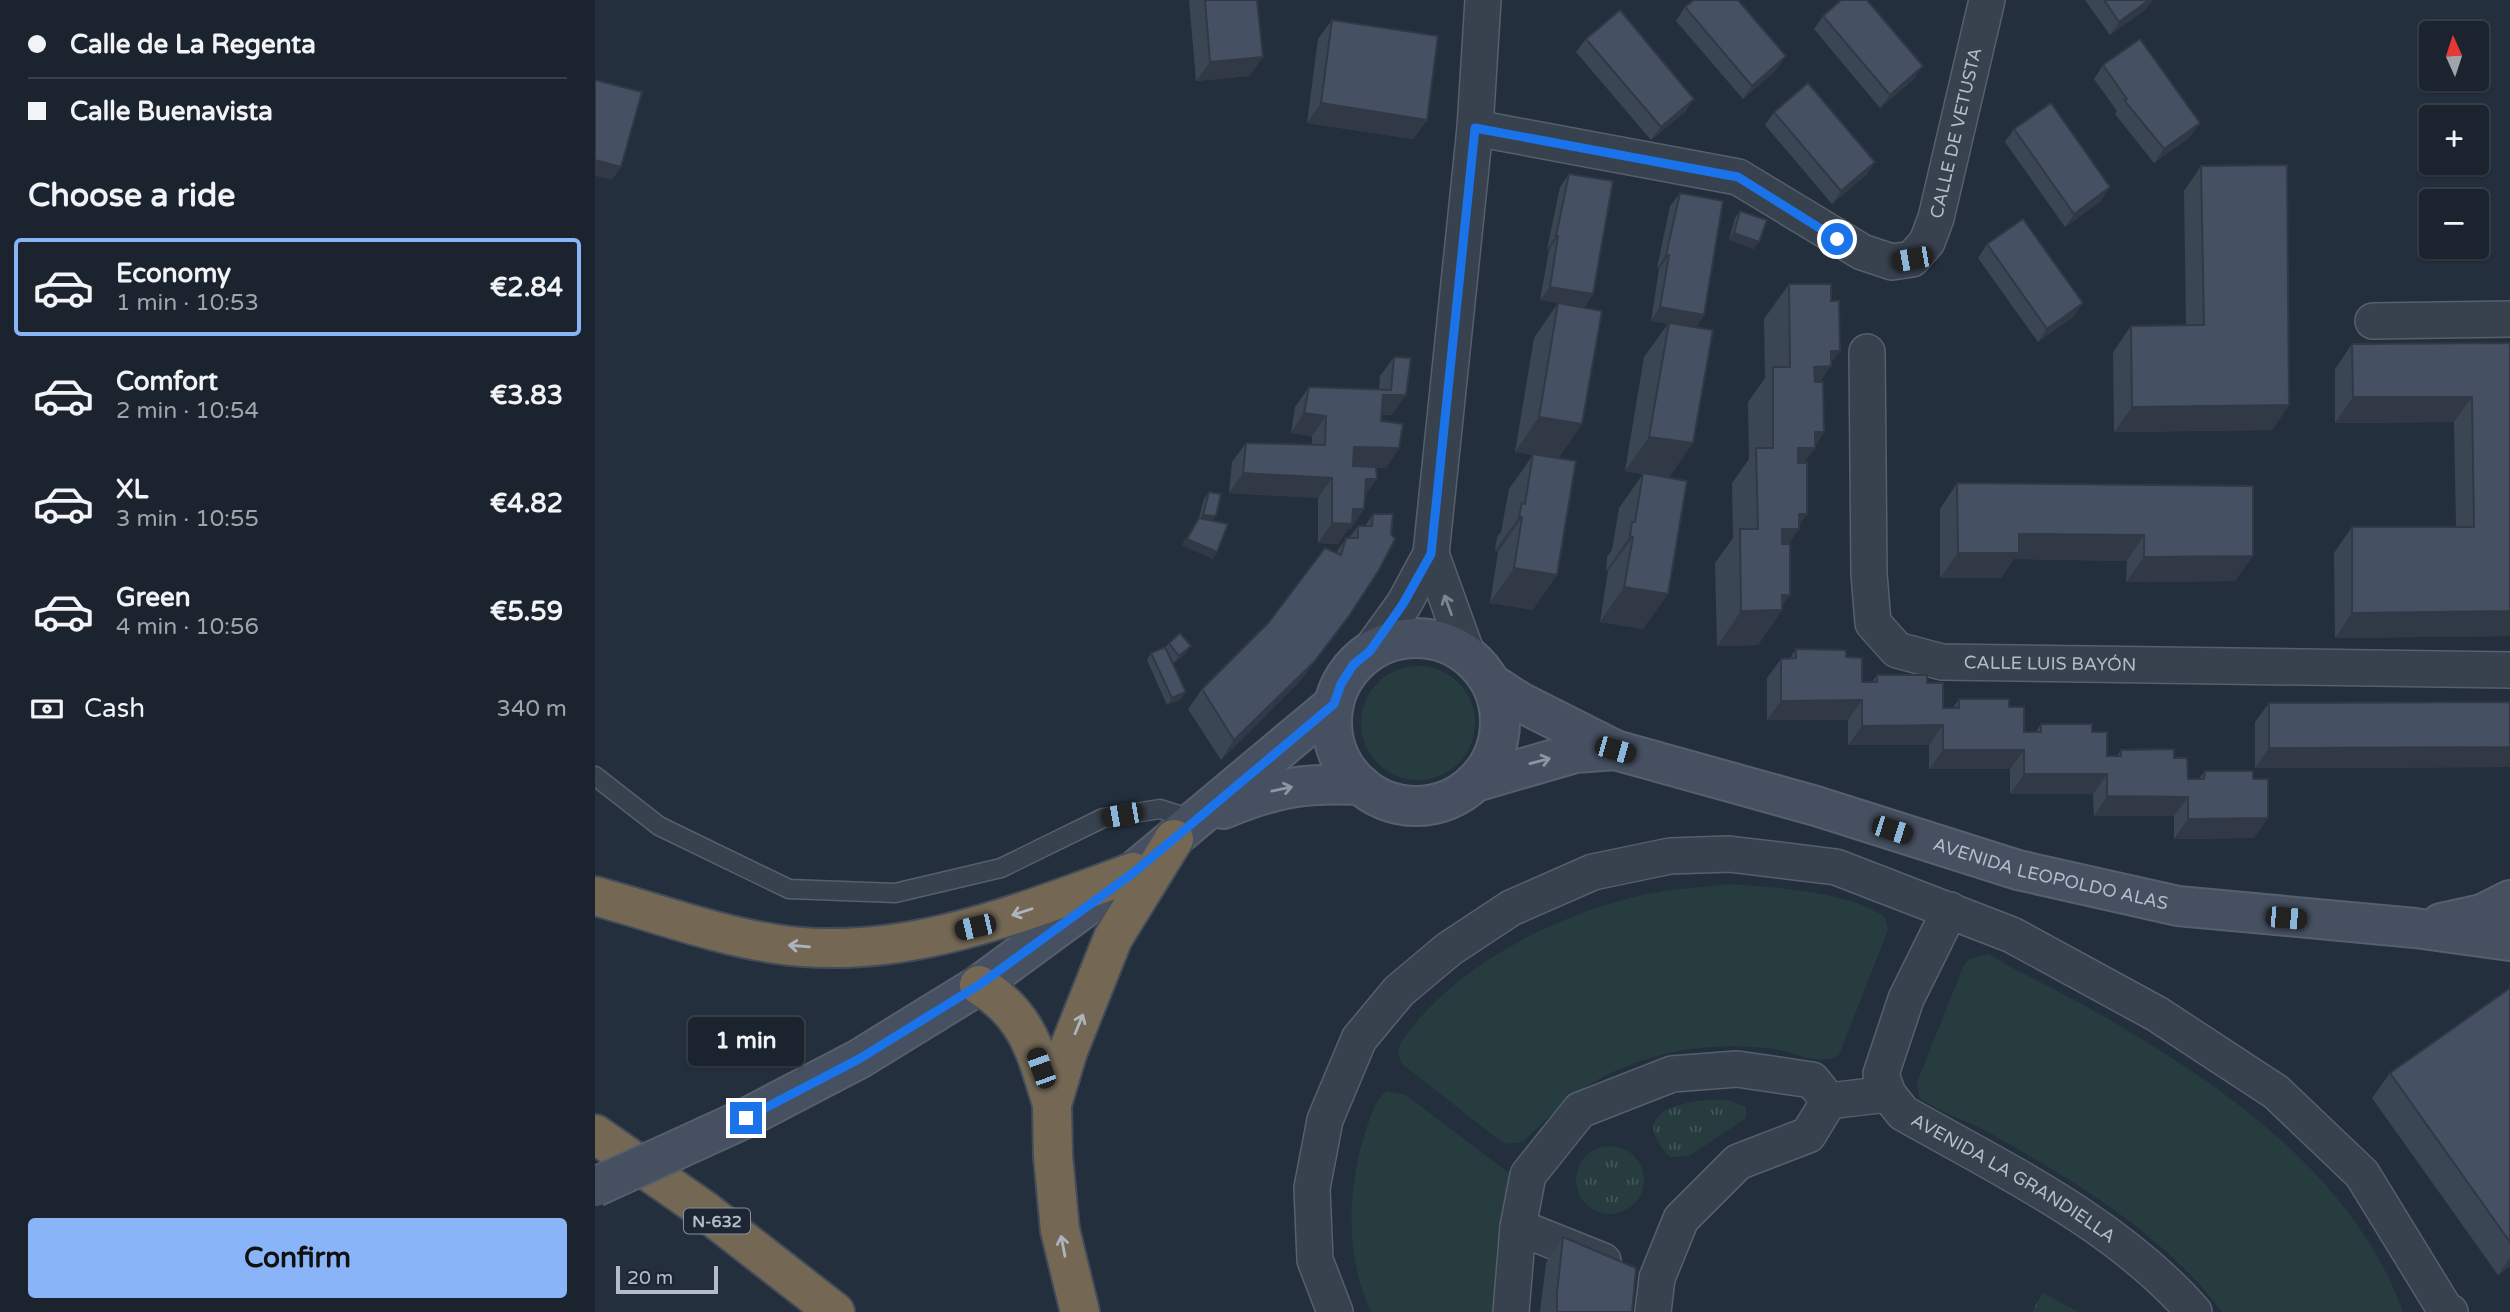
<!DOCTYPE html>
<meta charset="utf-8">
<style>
:root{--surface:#1b232e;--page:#282f3a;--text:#f1f3f6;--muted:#a0a4aa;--line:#39404a;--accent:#8ab4f8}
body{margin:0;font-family:"Varela Round",sans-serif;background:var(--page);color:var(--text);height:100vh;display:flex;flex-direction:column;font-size:26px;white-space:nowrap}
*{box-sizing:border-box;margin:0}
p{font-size:23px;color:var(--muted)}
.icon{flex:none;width:38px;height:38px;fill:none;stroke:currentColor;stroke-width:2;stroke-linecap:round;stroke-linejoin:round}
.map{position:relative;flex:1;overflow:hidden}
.sheet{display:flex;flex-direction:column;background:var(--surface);width:595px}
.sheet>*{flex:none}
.hud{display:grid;align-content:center;height:154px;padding:0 28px;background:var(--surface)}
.needle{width:46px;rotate:357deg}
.controls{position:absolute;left:1824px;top:21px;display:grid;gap:14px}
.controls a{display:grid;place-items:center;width:70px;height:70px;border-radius:7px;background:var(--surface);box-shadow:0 2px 5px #0004,0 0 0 2px var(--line);font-size:35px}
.scale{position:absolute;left:21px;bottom:18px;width:102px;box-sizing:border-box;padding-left:7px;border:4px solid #b4bcc9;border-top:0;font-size:19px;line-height:24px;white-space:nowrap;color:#b4bcc9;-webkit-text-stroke:5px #1d2633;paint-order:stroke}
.end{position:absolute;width:32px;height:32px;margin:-16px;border:9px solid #1a73e8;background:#fff;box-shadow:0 0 0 4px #fff}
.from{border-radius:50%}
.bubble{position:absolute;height:49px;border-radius:7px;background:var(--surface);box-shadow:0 2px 5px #0004,0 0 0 2px var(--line);font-size:23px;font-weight:800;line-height:49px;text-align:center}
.car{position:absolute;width:21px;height:42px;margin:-21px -10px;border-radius:9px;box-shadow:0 0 5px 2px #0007;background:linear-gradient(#222 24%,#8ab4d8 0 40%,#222 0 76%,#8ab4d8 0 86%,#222 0)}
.hud b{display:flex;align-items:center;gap:24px;height:66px;font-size:26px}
.hud b+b{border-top:2px solid var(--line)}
.hud i{width:18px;height:18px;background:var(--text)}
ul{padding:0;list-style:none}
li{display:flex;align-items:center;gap:21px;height:98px;margin:0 14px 10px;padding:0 14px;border:4px solid transparent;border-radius:7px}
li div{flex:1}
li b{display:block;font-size:26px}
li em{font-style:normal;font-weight:800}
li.active{border-color:var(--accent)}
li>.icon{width:63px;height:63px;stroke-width:1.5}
h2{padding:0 28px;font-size:32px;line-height:84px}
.pay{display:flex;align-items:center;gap:18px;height:77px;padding:0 28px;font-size:26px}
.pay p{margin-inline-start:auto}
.button{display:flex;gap:14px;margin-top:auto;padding:14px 28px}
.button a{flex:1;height:80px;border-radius:7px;background:var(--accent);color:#111;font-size:28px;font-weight:800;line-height:80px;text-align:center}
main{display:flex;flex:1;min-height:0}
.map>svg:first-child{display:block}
</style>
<main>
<section class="sheet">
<div class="hud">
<b><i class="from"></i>Calle de La Regenta</b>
<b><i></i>Calle Buenavista</b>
</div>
<h2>Choose a ride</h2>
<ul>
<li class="active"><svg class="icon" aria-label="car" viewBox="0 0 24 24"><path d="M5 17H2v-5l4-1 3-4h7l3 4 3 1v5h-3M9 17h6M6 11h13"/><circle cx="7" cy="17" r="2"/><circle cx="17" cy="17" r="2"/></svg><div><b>Economy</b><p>1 min · 10:53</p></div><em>€2.84</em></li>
<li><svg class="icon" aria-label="car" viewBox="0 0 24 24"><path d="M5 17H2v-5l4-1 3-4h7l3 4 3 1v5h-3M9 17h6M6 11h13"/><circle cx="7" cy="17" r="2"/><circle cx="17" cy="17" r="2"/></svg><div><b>Comfort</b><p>2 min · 10:54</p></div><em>€3.83</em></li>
<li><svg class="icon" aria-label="car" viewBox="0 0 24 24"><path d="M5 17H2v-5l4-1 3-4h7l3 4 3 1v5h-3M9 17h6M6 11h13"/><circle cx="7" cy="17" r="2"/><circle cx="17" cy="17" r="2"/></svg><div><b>XL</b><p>3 min · 10:55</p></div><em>€4.82</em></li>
<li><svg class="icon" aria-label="car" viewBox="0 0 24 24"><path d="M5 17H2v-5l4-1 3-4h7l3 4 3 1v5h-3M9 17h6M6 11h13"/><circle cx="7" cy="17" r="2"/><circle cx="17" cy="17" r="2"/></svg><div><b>Green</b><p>4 min · 10:56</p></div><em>€5.59</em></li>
</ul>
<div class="pay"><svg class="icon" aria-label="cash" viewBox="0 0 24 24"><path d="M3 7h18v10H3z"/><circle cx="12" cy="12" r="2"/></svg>Cash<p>340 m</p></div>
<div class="button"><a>Confirm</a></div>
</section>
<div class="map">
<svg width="1915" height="1312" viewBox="0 0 1915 1312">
<defs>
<pattern id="park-tufts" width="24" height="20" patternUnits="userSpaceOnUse" patternTransform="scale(1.75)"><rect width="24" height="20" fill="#263c3f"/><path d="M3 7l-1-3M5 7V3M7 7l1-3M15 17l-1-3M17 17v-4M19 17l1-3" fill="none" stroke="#435659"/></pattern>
</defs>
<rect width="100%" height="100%" fill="#242f3e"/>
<g fill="#263c3f">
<circle cx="823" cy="723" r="57"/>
<path d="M1133,884c43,3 121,7 157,33l3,13 -49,125c-20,12 -44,-3 -66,-6 -65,-9 -134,3 -190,40 -22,14 -41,35 -60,53l-16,2 -8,-4 -98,-77 -3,-10 2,-9c53,-81 171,-138 264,-153 21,-3 43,-4 64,-7z"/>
<path d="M1393,954c37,22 76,39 113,61 120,69 253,160 302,297h-181c-58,-78 -148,-131 -232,-179 -22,-13 -51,-19 -71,-36l-2,-15 46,-115 6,-8z"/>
<path d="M792,1091l19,4 104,79 -13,73 -4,65h-122c-26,-56 -24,-121 -6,-179 5,-14 9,-33 22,-42z"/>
</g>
<g fill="url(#park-tufts)">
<path d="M1112,1100h21l18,7v11l-57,38 -19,1c-39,-41 -1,-53 37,-57z"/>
<circle cx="1015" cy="1180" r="34"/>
<polygon points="1448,1293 1483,1312 1437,1312"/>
</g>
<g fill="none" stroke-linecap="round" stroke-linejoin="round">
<defs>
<polyline id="lane" points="0,776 64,826 194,889 300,893 406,868 508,818 565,809 599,820"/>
<g id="street">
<path id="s1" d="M880,128l263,49 124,75 30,10 20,-3 15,-17 9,-24 51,-218"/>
<polyline points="1778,321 1915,319"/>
<path id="s2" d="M1272,352l2,222 4,49 24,27 45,12 568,8"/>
<polyline points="836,554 872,654"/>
<polyline points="775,651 809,604 836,554 880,128 888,0"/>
<path id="s3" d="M1355,910l-44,89 -25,75 7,20 15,19c101,57 214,111 291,199"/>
<polyline points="1234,1101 1293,1094"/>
<polyline points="923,1227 1008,1261"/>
<polyline points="740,1312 720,1260 717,1188 730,1120 764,1039 804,991 854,949 916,908 998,872 1075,856 1134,854 1241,867 1417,935 1562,1014 1681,1092 1767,1174 1851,1311 1855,1312"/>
<polyline points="916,1312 923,1227 933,1175 985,1110 1077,1074 1142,1069 1217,1080 1234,1101 1213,1135 1143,1162 1086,1219 1062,1278 1058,1312"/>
</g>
<g id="secondary">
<circle cx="821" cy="722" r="84"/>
<path id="s4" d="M897,684l28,18 95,48 201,56 202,64 160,36 237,22 95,13"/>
<polyline points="880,782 980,753 1020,750"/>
<path d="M628,809c54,-22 79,-26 138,-24"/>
<polyline points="1846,923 1887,914 1915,900"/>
<polyline points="151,1118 264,1059 384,985 538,872 739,704"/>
</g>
<g id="highway">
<path d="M0,896c59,16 120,39 181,48 124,19 242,-30 357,-72"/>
<path d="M384,985c49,30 57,67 73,119"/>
<polyline points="0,1134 109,1210 240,1312"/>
<polyline points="485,1312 465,1230 458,1156 457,1104 473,1051 518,938 579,839"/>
</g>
</defs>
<use href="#lane" stroke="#565f6c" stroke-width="21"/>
<use href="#street" stroke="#565f6c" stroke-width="38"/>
<use href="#secondary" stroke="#565f6c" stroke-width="42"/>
<use href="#highway" stroke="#434c59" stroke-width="42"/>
<use href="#lane" stroke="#38414e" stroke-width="18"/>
<use href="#street" stroke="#38414e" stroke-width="35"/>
<use href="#secondary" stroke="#465061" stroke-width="38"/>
<use href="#highway" stroke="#746855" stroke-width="38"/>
<defs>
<polyline id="secondary-bridge" points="0,1187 151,1118"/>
</defs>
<use href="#secondary-bridge" stroke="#565f6c" stroke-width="42" stroke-linecap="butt"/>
<use href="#secondary-bridge" stroke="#465061" stroke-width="38"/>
</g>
<g fill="#3b4654">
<polygon points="594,0 662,0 668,57 654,76 601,81"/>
<polygon points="1490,0 1557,0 1551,9 1515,35"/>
<polygon points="1090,7 1191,56 1181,70 1148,99 1081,21"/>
<polygon points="1228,16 1319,79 1285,108 1219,29"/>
<polygon points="737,20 832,120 818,139 712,123 723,39"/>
<polygon points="991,39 1099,99 1090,112 1056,140 981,52"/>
<polygon points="1508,65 1595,137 1559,163 1520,114 1522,111 1499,79"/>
<polygon points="1179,112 1280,162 1271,175 1237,204 1170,125"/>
<polygon points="1419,129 1506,201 1470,227 1410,142"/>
<polygon points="1606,166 1694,405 1677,430 1519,432 1518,352 1536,326 1591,326 1589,191"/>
<polygon points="974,174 998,294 989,308 987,424 963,458 938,610 895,603 903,552 900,551 902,537 906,532 914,489 938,455 920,452 939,338 963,303 945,300 954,250 952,249 965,187"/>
<polygon points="1085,193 1101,327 1048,629 1005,622 1013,571 1011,571 1012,557 1017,550 1024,508 1048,474 1030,471 1049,357 1073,324 1056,321 1064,269 1062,268 1075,206"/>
<polygon points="1145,211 1159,249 1134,240 1140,218"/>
<polygon points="1392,244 1479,316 1443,342 1383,258"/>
<polygon points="1194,284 1236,301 1245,351 1236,363 1225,382 1229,432 1209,463 1204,526 1193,544 1187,610 1163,645 1122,646 1120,563 1138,538 1137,483 1154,459 1153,402 1170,378 1169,319"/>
<polygon points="1915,343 1915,636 1740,638 1739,553 1757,527 1861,527 1859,422 1740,423 1740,369 1757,344"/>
<polygon points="799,357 797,415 787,415 786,421 804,448 791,468 781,468 756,529 753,529 743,544 723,543 723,498 634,493 637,462 651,443 717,445 717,436 696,433 700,407 714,387 784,390 785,376"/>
<polygon points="1362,483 1658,486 1640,581 1531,582 1532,561 1419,559 1406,578 1345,578 1345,509"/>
<polygon points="614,492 622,552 618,559 587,545 604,518 609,499"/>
<polygon points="778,514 798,514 740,636 705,681 626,760 593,709 607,689 674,622 741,553 751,538 754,538 763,526 770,526"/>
<polygon points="574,643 596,646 591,653 579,663 575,657 586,699 572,705 552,660 556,653 570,648"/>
<polygon points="1201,649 1251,657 1267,682 1277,682 1282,675 1332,683 1348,708 1358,708 1364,699 1414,707 1429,732 1441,732 1446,724 1497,732 1512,756 1522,756 1526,750 1579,758 1593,779 1604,779 1610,771 1659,838 1579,839 1579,816 1499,816 1498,794 1415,794 1415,769 1334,769 1334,745 1253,745 1253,720 1172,720 1172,678 1186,659 1195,658"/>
<polygon points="1915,702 1915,767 1660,768 1660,722 1674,703"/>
<polygon points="1915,988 1915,1266 1903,1275 1777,1098 1795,1073"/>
<polygon points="968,1237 1037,1312 945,1312 951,1263"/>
</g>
<g fill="#303945">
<polygon points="1554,0 1557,0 1551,9 1515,35 1524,22"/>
<polygon points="1191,56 1181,70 1148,99 1157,86"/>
<polygon points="668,57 654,76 601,81 615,62"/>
<polygon points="1328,66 1319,79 1285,108 1295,95"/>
<polygon points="1099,99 1090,112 1056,140 1066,127"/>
<polygon points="726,103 832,120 818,139 712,123"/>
<polygon points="1605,123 1595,137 1559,163 1569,149"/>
<polygon points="0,160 26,167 17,180 0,176"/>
<polygon points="1280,162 1271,175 1237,204 1246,191"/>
<polygon points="1515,187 1506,201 1470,227 1479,214"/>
<polygon points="1139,233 1164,242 1159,249 1134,240"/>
<polygon points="961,236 963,236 954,250 952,249"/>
<polygon points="1071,255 1074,255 1064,269 1062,268"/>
<polygon points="955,287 998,294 989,308 945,300"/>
<polygon points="1488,303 1479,316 1443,342 1452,329"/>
<polygon points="1065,307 1109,315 1100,329 1056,321"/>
<polygon points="1236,351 1245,351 1234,366 1236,366 1212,401 1219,367"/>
<polygon points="788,395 811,395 797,415 774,415"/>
<polygon points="1758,397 1877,397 1859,422 1740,423"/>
<polygon points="1694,405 1677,430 1519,432 1537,407"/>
<polygon points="709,413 731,416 717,436 696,433"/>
<polygon points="944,417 987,424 963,459 920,452"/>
<polygon points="1220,432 1229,432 1218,448 1220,448 1195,483 1203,448"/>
<polygon points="1054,437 1098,443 1074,478 1030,471"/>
<polygon points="759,447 804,448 791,468 745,466"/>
<polygon points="648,473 737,478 723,498 634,493"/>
<polygon points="771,479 782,479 768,499"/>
<polygon points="758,509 769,509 756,529 753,529 743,544 723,543 737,523"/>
<polygon points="1204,514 1212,514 1202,529 1204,529 1180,563 1187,529"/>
<polygon points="608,515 621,516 616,523 603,521"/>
<polygon points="924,517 927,517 903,552 900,551"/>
<polygon points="1424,534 1549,535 1532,561 1419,559 1406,578 1345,578 1363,553"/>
<polygon points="1035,536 1038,537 1013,571 1011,571"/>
<polygon points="592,539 622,552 618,559 587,545"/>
<polygon points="1658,556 1640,581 1531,582 1549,557"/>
<polygon points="919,568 962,575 938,610 895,603"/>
<polygon points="1029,587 1073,594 1048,629 1005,622"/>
<polygon points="1187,595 1195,595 1184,610 1187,610 1163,645 1122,646 1146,611"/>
<polygon points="1915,611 1915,636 1740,638 1757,613"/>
<polygon points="754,616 740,636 705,681 626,760 639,740"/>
<polygon points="596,646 591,653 579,663 584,656"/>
<polygon points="591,692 586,699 572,705 577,698"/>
<polygon points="1267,700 1253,720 1172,720 1186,701"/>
<polygon points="1348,725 1334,745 1253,745 1267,726"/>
<polygon points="1915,747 1915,767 1660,768 1674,748"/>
<polygon points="1348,750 1429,750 1415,769 1334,769"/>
<polygon points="1429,774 1512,774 1498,794 1415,794"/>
<polygon points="1512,796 1593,797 1579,816 1499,816"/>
<polygon points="1673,818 1659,838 1579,839 1593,819"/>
<polygon points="1915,1258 1915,1266 1903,1275"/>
</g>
<g fill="#455162" stroke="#303945" stroke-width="2">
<polygon points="610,0 662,0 668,57 615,62"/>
<polygon points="1099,0 1143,0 1191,56 1157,86 1090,7"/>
<polygon points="1246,0 1272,0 1328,66 1295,95 1228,16"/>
<polygon points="1509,0 1554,0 1524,22"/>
<polygon points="1025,10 1099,99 1066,127 991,39"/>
<polygon points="737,20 843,36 832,120 726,103"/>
<polygon points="1545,39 1605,123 1569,149 1529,100 1532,99 1508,65"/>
<polygon points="0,80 47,92 26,167 0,160"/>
<polygon points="1213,83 1280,162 1246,191 1179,112"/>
<polygon points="1456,103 1515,187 1479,214 1419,129"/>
<polygon points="1692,165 1694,405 1537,407 1536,326 1609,325 1606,166"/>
<polygon points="974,174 1018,181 998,294 955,287 963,236 961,236"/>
<polygon points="1085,193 1128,201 1109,315 1065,307 1074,255 1071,255"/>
<polygon points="1145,211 1172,220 1164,242 1139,233"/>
<polygon points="1428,219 1488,303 1452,329 1392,244"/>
<polygon points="1194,284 1236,284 1236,301 1244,301 1245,351 1236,351 1236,366 1219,367 1220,382 1228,382 1229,432 1220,432 1220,448 1203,448 1203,463 1212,463 1212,514 1204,514 1204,529 1187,529 1187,544 1195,544 1195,595 1187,595 1187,610 1146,611 1145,529 1163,529 1161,448 1178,448 1178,367 1195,367"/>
<polygon points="963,303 1007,311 987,424 944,417"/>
<polygon points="1074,323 1118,330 1098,443 1054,437"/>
<polygon points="1915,343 1915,611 1757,613 1757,527 1879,527 1877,397 1758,397 1757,344"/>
<polygon points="799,357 816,358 811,395 788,395 786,421 808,424 804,448 759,447 758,466 781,467 782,479 771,479 769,509 758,509 757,524 737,523 737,478 648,473 651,443 730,445 731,416 709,413 714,387 796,390"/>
<polygon points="938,454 981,461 962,575 919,568 927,517 924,517 927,503 930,504"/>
<polygon points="1048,473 1092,481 1073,594 1029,587 1038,537 1035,536 1037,522 1040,522"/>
<polygon points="1362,483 1658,486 1658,556 1549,557 1549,535 1424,534 1424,553 1363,553"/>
<polygon points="614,492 626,494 621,516 608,515"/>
<polygon points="778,514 798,514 796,534 800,539 784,570 754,616 719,662 639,740 607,689 674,622 730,548 746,555 751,538 763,538 763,526 777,526"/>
<polygon points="604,518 633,524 622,552 592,539"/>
<polygon points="585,633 596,646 584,656 574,643"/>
<polygon points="570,647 591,692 577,698 556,653"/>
<polygon points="1201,649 1251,650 1251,657 1267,658 1267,682 1282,682 1282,675 1332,675 1332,683 1348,683 1348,708 1364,708 1364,699 1414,699 1414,707 1429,707 1429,732 1446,732 1446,724 1497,724 1497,732 1512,732 1512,756 1526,756 1526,750 1579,749 1579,758 1592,758 1593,779 1609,779 1610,771 1658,771 1658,779 1673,779 1673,818 1593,819 1593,797 1512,796 1512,774 1429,774 1429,750 1348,750 1348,725 1267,726 1267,700 1186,701 1186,659 1201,658"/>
<polygon points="1915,702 1915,747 1674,748 1674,703"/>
<polygon points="1915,988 1915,1242 1795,1073"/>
<polygon points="968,1237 1041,1268 1037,1312 962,1312 962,1293"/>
</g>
<defs><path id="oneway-shaft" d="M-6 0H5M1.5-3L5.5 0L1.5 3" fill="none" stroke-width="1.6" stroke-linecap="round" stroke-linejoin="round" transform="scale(1.75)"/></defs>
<use stroke="#7c8592" href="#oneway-shaft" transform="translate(853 605) rotate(-110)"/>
<g stroke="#8e96a5">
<use href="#oneway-shaft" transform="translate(945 761) rotate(-15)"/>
<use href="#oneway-shaft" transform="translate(687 789) rotate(-12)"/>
</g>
<g stroke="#aeb4bd">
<use href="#oneway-shaft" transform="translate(427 912) rotate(162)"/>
<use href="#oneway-shaft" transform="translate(204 946) rotate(-175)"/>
<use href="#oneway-shaft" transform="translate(484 1024) rotate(-68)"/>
<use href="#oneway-shaft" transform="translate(468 1246) rotate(-101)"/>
</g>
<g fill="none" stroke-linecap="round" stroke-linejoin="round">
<polyline stroke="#1a73e8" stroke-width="9" points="151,1118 264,1059 384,985 538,873 739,704 746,684 758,665 775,651 808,604 836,554 880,128 1143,177 1242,239"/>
</g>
<g text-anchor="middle" stroke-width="5" stroke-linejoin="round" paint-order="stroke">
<rect fill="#1d2633" stroke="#878f9c" stroke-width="2" x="89" y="1208.5" width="66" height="25" rx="5"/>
<g font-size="16" font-weight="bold" fill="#b4bcc9">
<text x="122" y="1227">N-632</text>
</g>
<g font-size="18" fill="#b4bcc9" stroke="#1d2633">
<text dy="6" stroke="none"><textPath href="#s1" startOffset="600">CALLE DE VETUSTA</textPath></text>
<text dy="6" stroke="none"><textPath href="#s2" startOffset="462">CALLE LUIS BAYÓN</textPath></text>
<text dy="6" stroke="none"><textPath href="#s4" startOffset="593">AVENIDA LEOPOLDO ALAS</textPath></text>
<text dy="6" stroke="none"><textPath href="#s3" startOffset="352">AVENIDA LA GRANDIELLA</textPath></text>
</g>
</g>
</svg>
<div class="controls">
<a><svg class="needle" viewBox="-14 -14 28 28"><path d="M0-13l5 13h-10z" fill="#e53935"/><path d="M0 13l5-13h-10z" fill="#a0a4aa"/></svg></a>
<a>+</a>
<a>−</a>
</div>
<div class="scale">20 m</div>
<i class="end from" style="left:1242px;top:239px"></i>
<i class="end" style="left:151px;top:1118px"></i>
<div class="bubble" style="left:93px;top:1017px;width:116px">1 min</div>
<i class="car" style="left:1317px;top:259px;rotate:260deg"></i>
<i class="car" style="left:1020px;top:750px;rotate:106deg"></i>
<i class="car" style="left:527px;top:815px;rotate:260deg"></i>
<i class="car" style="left:1297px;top:830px;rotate:108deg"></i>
<i class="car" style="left:1691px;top:918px;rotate:95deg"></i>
<i class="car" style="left:380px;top:927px;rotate:257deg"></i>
<i class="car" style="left:446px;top:1068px;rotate:340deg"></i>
</div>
</main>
